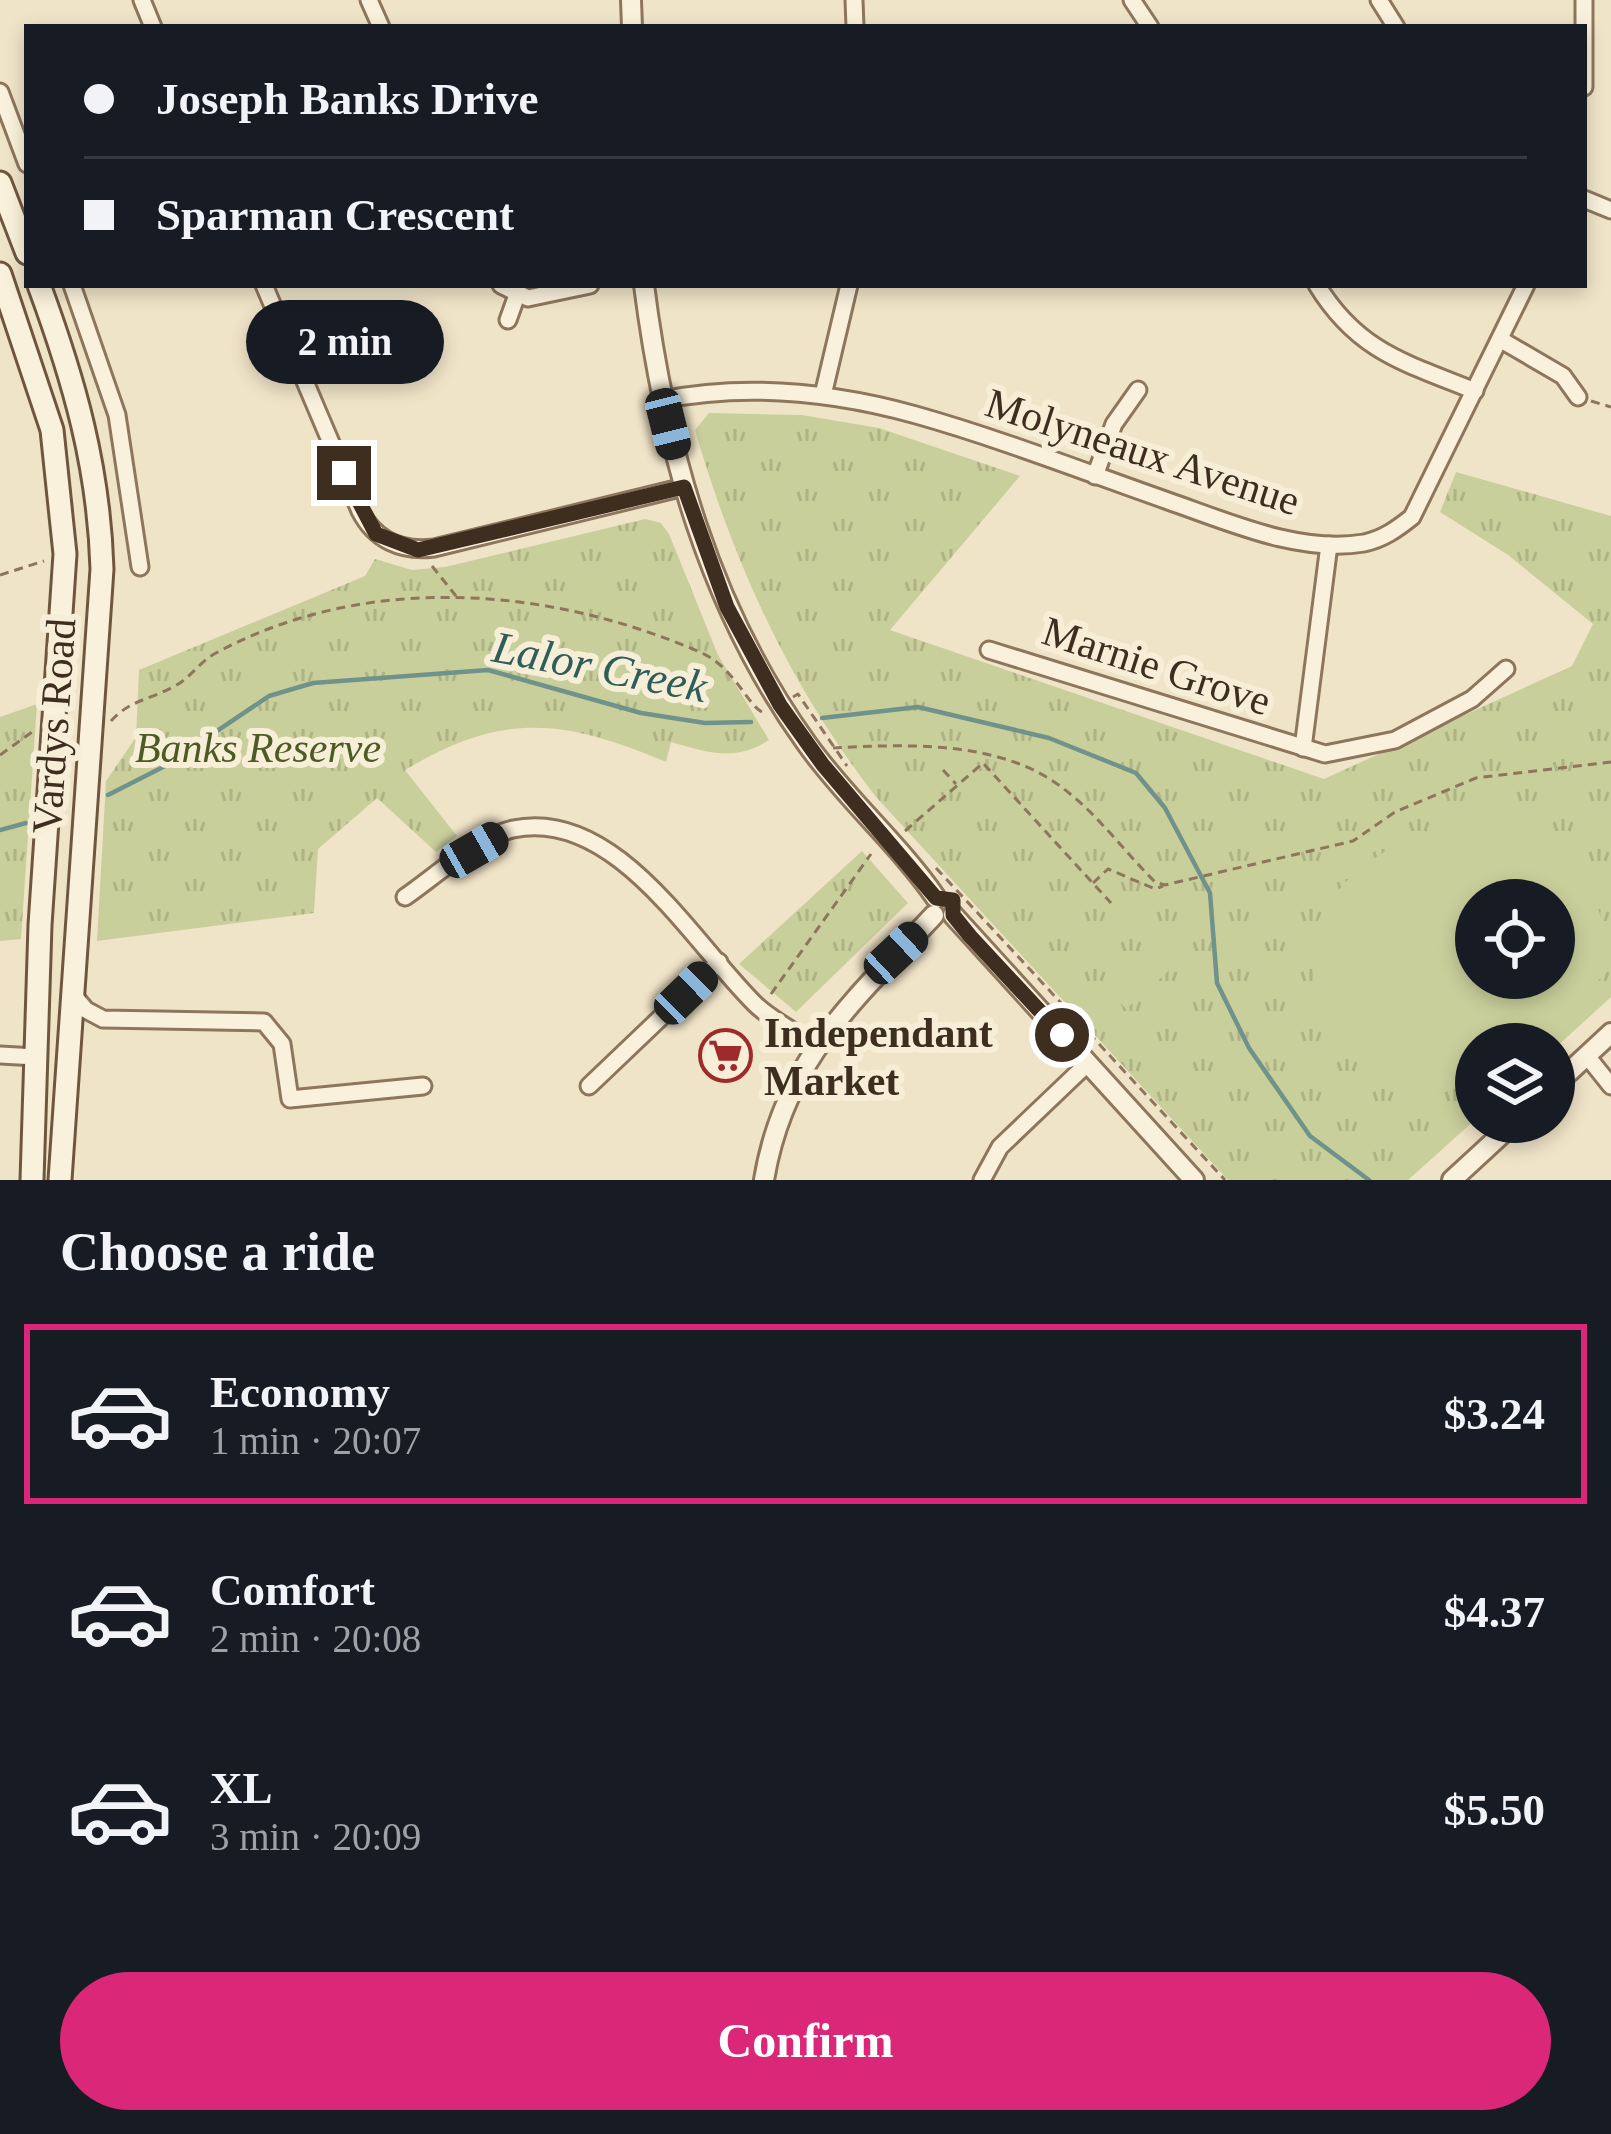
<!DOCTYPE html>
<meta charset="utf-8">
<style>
:root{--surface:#171b24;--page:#20242c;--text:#f1f3f6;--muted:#9ea1a6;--line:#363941;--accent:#db2777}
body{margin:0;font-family:"Times New Roman",serif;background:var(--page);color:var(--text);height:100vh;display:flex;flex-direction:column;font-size:45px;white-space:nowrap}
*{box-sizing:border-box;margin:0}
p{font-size:39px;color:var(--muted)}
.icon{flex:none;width:66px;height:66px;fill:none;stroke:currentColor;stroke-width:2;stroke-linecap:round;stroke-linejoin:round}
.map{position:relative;height:1180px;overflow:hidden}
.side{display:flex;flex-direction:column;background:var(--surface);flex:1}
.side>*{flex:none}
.banner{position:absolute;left:24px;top:24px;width:1563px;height:264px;border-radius:0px;box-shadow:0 6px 18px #0003;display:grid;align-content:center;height:264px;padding:0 60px;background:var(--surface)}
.controls{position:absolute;left:1455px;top:879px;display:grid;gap:24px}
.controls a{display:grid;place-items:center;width:120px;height:120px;border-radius:50%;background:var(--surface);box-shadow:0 6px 18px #0003;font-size:60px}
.end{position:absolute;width:54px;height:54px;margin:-27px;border:15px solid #3d2e20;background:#fff;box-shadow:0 0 0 6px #fff}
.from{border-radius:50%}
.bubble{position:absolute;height:84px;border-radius:42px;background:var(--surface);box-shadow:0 6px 18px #0003;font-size:39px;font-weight:800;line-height:84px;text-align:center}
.car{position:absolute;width:36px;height:72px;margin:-36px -18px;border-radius:15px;box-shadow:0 0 9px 3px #0007;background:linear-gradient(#222 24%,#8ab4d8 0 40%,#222 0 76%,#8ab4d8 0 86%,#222 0)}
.banner b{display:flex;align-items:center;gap:42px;height:114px;font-size:45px}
.banner b+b{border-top:3px solid var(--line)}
.banner i{width:30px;height:30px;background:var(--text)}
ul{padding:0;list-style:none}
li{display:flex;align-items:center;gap:36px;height:180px;margin:0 24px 18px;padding:0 36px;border:6px solid transparent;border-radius:0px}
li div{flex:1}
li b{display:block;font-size:45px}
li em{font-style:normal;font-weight:800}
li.on{border-color:var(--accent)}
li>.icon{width:108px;height:108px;stroke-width:1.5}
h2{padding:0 60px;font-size:54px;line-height:144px}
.action{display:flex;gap:24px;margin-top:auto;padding:24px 60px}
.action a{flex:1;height:138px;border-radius:72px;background:var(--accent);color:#fff;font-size:48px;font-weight:800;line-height:138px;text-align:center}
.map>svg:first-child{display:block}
</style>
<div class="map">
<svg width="1611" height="1180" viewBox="0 0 1611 1180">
<defs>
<pattern id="grass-tufts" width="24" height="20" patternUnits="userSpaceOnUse" patternTransform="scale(3)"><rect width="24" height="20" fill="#c9cf9b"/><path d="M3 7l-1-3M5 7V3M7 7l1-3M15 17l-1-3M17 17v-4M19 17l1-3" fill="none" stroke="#aeb285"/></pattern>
</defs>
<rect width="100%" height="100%" fill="#f0e4c8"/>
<g fill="url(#grass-tufts)" fill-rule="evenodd">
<path d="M709,413l93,2 77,13 141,48 -130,154 434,149 248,-113 21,-42 -85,-69 -68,-43 16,-40 155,44v481l-57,52v-5h-78v75l-68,61h-180l-352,-383c-87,-113 -141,-230 -181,-367zM1476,900h78v78h-78z"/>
<path d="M645,519l16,4 8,11 49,121 51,85c-34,22 -60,13 -98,2l-5,20c-102,-43 -163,-51 -261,8l52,66 -21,16 -59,-54 -59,51 -4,64 -217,28 9,-160 30,-44 3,-67 226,-94 10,-17 37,11 33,-3z"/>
<polygon points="37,704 21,939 0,941 0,717"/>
<polygon points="862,851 908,903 796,1012 739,964"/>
</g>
<g fill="#c9cf9b" fill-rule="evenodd">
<path d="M1481,812c82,7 127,79 127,158l-68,74h-64v37c-19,4 -45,10 -64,8 -52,-6 -103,-91 -102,-141 0,-18 16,-43 28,-57 36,-44 91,-61 143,-79zM1476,900h78v78h-78z"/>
<polygon points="1151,940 1174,966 1126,1009 1103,983"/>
</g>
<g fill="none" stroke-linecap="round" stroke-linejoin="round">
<g stroke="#6f938a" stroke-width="4.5">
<polyline points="822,718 918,707 1049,738 1136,773 1165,808 1210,893 1217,983 1249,1048 1310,1136 1369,1180"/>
<polyline points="108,795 165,766 269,696 313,683 488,670 641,713 705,723 751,722"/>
<polyline points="0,830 26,823"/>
</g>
<defs>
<g id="minor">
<polyline points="142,0 153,27"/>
<polyline points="369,0 381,27"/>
<polyline points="854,0 855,27"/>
<polyline points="1132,0 1150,27"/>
<polyline points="1379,0 1396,27"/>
<polyline points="1584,87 1584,0"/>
<polyline points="0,92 27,164"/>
<polyline points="1584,199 1611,210"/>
<polyline points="72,285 117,415 140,567"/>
<path d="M264,285l96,226c15,29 41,41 74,37l250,-61"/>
<polyline points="501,285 528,298 590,285"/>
<path d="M1317,285c41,67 89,78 158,106"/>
<polyline points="508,320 517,295"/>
<polyline points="1503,341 1563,376 1578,397"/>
<polyline points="823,395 849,285"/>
<path d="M662,400c85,-17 171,-8 254,15 85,24 169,57 252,86 61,21 131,53 196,42 19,-4 33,-14 48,-26l114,-232"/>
<polyline points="1095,476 1114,424 1138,390"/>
<polyline points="989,650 1325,754 1395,740 1472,699 1506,669"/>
<polyline points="1303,748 1329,545"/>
<path d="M405,897c31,-21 72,-60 108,-68 102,-22 179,113 242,175 16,16 41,28 60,41"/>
<polyline points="71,992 86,1010 103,1019 264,1022 282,1044 290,1099 423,1086"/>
<polyline points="0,1055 36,1057"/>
<polyline points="1587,1056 1611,1086"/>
<polyline points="589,1086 719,962"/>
<polyline points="982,1180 1000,1147 1088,1063"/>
</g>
<g id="tertiary">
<polyline points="631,0 632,27"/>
<path d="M644,285c21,164 65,323 163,459 39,55 91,99 129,154"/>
<polyline points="953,915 1194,1180"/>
<polyline points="1554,1086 1611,1033"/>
<path d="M764,1180c20,-121 91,-180 170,-265"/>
<polyline points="1452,1180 1515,1122"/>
</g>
<g id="secondary">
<polyline points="0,183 27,253"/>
<polyline points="0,274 52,430 65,554 40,925 32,1180"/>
<path d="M39,285c35,95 60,182 63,284l-42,611"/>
</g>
</defs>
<use href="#minor" stroke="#8d765c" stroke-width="21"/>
<use href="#tertiary" stroke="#8d765c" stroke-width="24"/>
<use href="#secondary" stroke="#6f573f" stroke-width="27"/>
<g stroke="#8d765c" stroke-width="3" stroke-dasharray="9 6" stroke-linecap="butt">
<polyline points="1591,401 1611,407"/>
<polyline points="432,566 456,596"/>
<polyline points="0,575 44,561"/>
<polyline points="793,697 798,694 847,766"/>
<path d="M111,721c19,-21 38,-21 62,-34 17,-8 26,-25 43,-34 150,-81 333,-67 486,0 34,16 46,54 62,60"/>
<path d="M833,748c75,-4 169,-8 231,41 34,26 61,63 91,93l10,3 188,-44 42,-29 81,-34 135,-16"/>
<polyline points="0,755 32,732"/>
<polyline points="943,770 956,784"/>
<polyline points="905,831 983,763 1111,903"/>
<polyline points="936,868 1225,1180"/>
<polyline points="1093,883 1108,869 1155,889 1163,886"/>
<polyline points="771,994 871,854"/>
</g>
<use href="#minor" stroke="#faf1dc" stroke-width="15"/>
<use href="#tertiary" stroke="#faf1dc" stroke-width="18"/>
<use href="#secondary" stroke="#faf1dc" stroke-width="21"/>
</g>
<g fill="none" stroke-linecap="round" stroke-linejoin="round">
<polyline stroke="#3d2e20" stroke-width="15" points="344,473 376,534 418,550 684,487 727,607 780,705 823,765 936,898 953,900 953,915 970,936 1062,1035"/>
</g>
<defs>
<symbol id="supermarket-ring" viewBox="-11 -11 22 22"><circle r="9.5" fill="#f7eed8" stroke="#9e2a2b" stroke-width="1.5"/><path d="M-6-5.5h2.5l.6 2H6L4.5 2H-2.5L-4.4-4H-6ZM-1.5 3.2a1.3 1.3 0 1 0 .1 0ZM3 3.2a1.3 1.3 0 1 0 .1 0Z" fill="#9e2a2b"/></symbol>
</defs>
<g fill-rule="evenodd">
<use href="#supermarket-ring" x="696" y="1026" width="59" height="59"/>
</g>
<g text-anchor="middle" stroke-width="12" stroke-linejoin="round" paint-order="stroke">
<g font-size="42" fill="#3d2e20" stroke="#f7eed8">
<text transform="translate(1143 451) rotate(18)" y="15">Molyneaux Avenue</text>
<text transform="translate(1157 665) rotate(18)" y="15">Marnie Grove</text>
<text transform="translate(53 726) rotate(-86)" y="15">Vardys Road</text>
</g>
<g font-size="42" font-style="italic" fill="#4d5a26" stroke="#f7eed8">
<text x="258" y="762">Banks Reserve</text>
</g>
<g font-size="42" font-weight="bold" fill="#3d2e20" stroke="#f7eed8" text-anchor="start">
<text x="764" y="1047">Independant<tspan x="764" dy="48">Market</tspan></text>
</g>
<g font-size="45" font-style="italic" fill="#2f5d5a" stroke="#f7eed8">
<text transform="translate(600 666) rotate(11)" y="16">Lalor Creek</text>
</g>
</g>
</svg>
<div class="controls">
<a><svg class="icon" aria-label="locate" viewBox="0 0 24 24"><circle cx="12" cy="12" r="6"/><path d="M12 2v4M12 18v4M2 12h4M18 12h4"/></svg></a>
<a><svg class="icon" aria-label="layers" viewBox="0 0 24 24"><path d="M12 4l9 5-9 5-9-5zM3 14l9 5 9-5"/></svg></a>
</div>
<i class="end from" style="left:1062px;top:1035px"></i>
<i class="end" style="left:344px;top:473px"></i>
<div class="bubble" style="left:246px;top:300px;width:198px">2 min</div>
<i class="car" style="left:668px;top:424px;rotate:166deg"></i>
<i class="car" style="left:474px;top:850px;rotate:60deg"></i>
<i class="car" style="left:896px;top:953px;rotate:47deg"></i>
<i class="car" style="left:686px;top:993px;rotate:46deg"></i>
<div class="banner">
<b><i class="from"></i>Joseph Banks Drive</b>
<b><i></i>Sparman Crescent</b>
</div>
</div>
<section class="side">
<h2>Choose a ride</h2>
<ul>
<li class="on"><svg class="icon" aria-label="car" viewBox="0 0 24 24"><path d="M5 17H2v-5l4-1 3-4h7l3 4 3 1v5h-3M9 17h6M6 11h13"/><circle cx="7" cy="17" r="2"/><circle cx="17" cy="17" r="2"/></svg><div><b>Economy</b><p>1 min · 20:07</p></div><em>$3.24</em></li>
<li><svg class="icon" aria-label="car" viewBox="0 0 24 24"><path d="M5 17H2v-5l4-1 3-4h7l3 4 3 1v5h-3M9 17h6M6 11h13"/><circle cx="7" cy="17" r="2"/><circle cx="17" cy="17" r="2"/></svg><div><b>Comfort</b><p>2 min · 20:08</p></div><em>$4.37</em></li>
<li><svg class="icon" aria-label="car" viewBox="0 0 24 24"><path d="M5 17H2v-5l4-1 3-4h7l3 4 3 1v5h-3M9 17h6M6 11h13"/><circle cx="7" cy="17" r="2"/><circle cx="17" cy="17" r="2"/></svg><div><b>XL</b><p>3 min · 20:09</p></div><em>$5.50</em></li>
</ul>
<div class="action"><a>Confirm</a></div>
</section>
